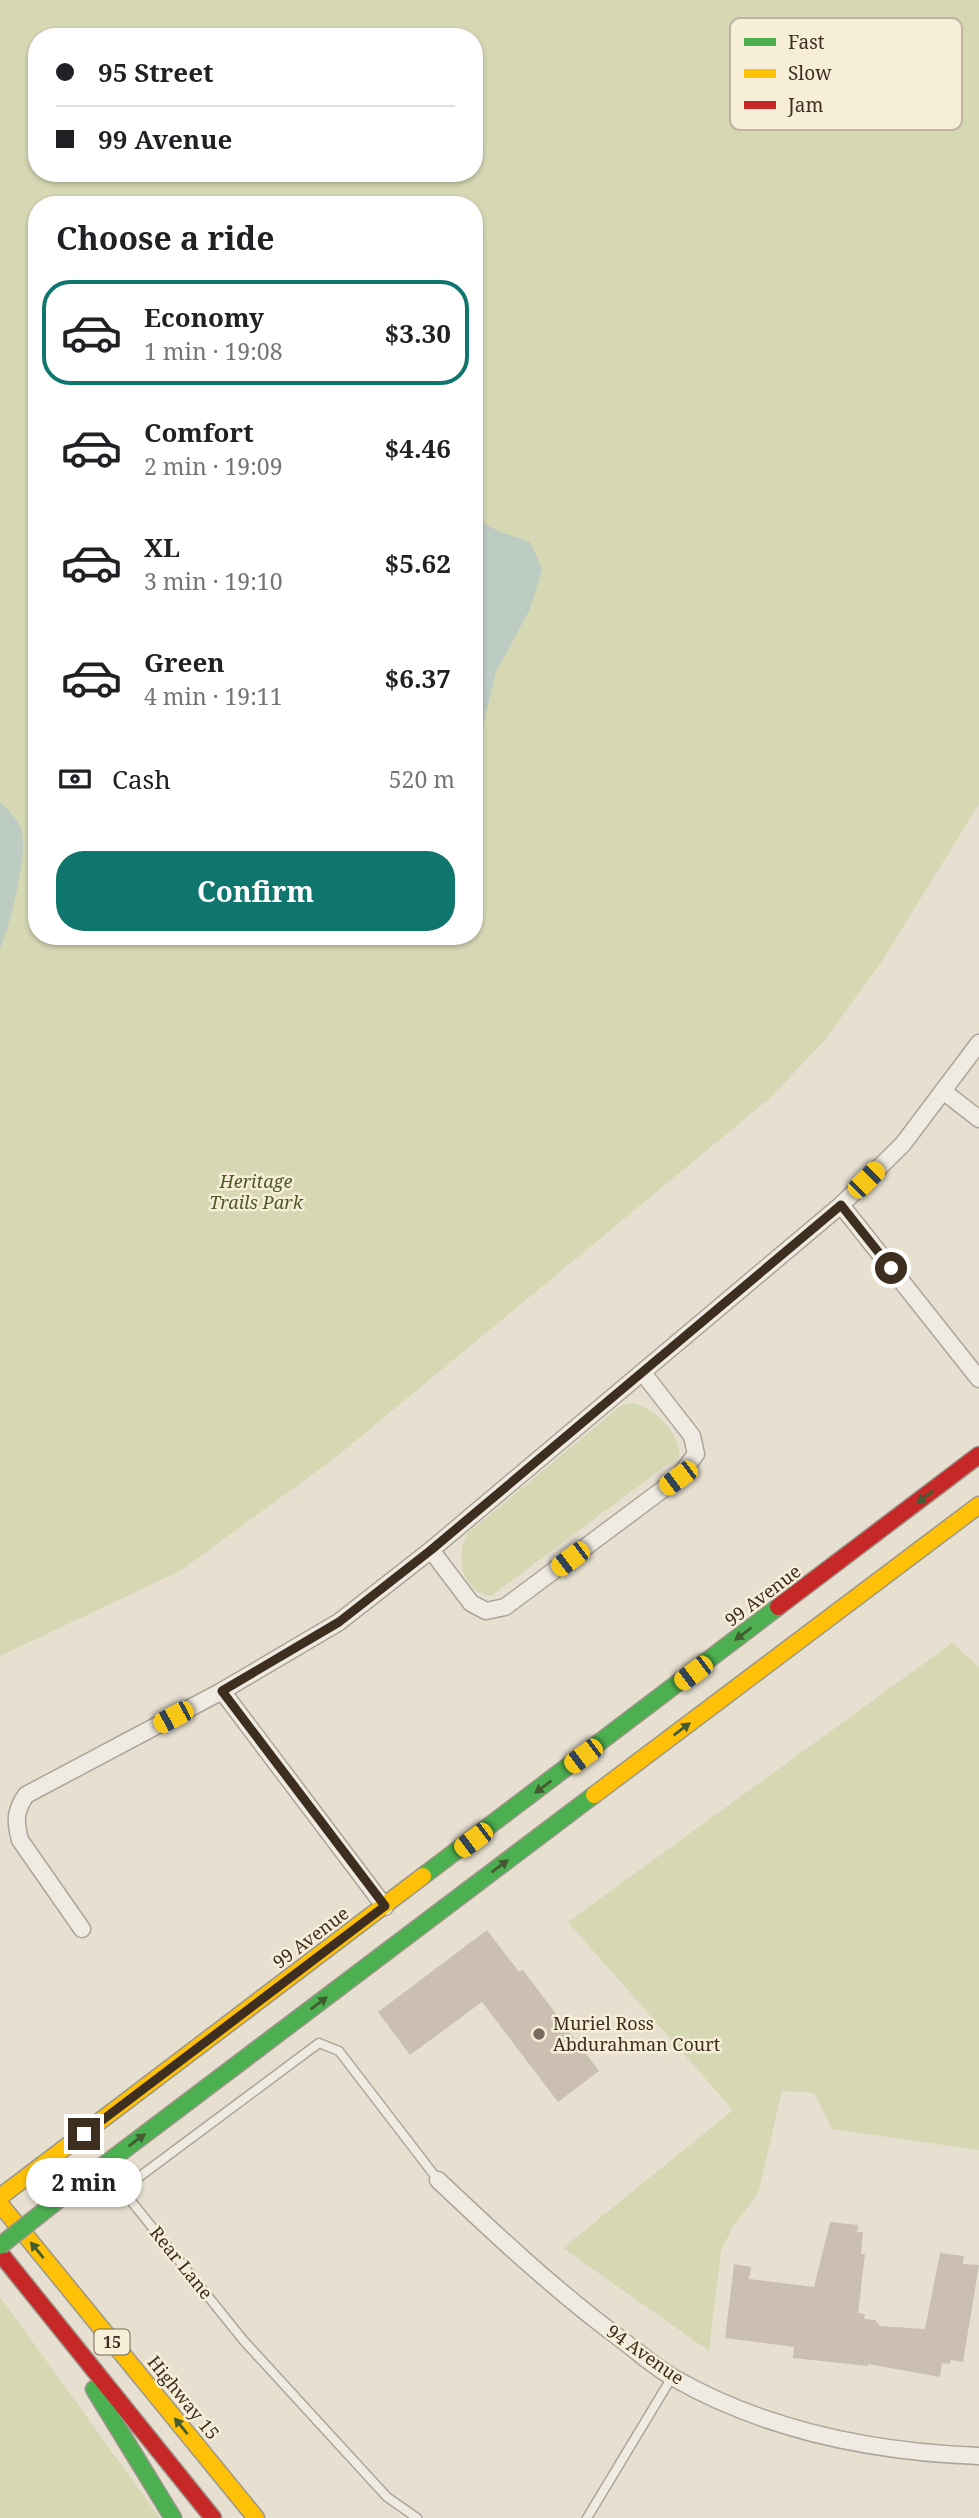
<!DOCTYPE html>
<meta charset="utf-8">
<style>
:root{--surface:#fff;--page:#f6f6f6;--text:#202124;--muted:#757577;--line:#e0e0e0;--accent:#0f766e}
body{margin:0;font-family:"Noto Serif",serif;background:var(--page);color:var(--text);height:100vh;display:flex;flex-direction:column;font-size:26px;white-space:nowrap}
*{box-sizing:border-box;margin:0}
p{font-size:23px;color:var(--muted)}
.icon{flex:none;width:38px;height:38px;fill:none;stroke:currentColor;stroke-width:2;stroke-linecap:round;stroke-linejoin:round}
.map{position:relative;flex:1;overflow:hidden}
.details{position:absolute;left:28px;top:196px;width:455px;height:749px;display:flex;flex-direction:column;background:var(--surface);border-radius:28px;box-shadow:0 2px 5px #0004}
.details>*{flex:none}
.banner{position:absolute;left:28px;top:28px;width:455px;height:154px;border-radius:28px;box-shadow:0 2px 5px #0004;display:grid;align-content:center;height:154px;padding:0 28px;background:var(--surface)}
.end{position:absolute;width:32px;height:32px;margin:-16px;border:9px solid #3d2e20;background:#fff;box-shadow:0 0 0 4px #fff}
.from{border-radius:50%}
.bubble{position:absolute;height:49px;border-radius:24px;background:var(--surface);box-shadow:0 2px 5px #0004;font-size:23px;font-weight:700;line-height:49px;text-align:center}
.car{position:absolute;width:21px;height:42px;margin:-21px -10px;border-radius:9px;box-shadow:0 0 5px 2px #0007;background:linear-gradient(#f5c518 24%,#345 0 40%,#f5c518 0 76%,#345 0 86%,#f5c518 0)}
.banner b{display:flex;align-items:center;gap:24px;height:66px;font-size:26px}
.banner b+b{border-top:2px solid var(--line)}
.banner i{width:18px;height:18px;background:var(--text)}
ul{padding:0;list-style:none}
li{display:flex;align-items:center;gap:21px;height:105px;margin:0 14px 10px;padding:0 14px;border:4px solid transparent;border-radius:28px}
li div{flex:1}
li b{display:block;font-size:26px}
li em{font-style:normal;font-weight:700}
li.on{border-color:var(--accent)}
li>.icon{width:63px;height:63px;stroke-width:1.5}
h2{padding:0 28px;font-size:32px;line-height:84px}
.pay{display:flex;align-items:center;gap:18px;height:77px;padding:0 28px;font-size:26px}
.pay p{margin-inline-start:auto}
.action{display:flex;gap:14px;margin-top:auto;padding:14px 28px}
.action a{flex:1;height:80px;border-radius:28px;background:var(--accent);color:#fff;font-size:28px;font-weight:700;line-height:80px;text-align:center}
.map>svg:first-child{display:block}
</style>
<div class="map">
<svg width="979" height="2518" viewBox="0 0 979 2518">
<rect width="100%" height="100%" fill="#e7e0d1"/>
<g fill="#d6d7b3" fill-rule="evenodd">
<path d="M0,0h979v804l-99,160 -56,77 -54,57 -434,359 -156,114 -180,85zM37,37h437v136h-437zM37,205h437v731h-437z"/>
<path d="M632,1403c21,3 49,30 47,53l-188,140c-29,-3 -37,-41 -23,-63l154,-128z"/>
<polygon points="952,1643 979,1667 979,2150 832,2129 814,2093 782,2091 758,2194 733,2226 721,2251 709,2351 563,2248 733,2110 568,1922"/>
<polygon points="0,2297 160,2518 0,2518"/>
</g>
<g fill="#bcccc2">
<polygon points="474,518 498,531 530,542 542,569 530,609 496,672 474,762"/>
<path d="M0,802c6,6 18,18 21,26 8,24 -11,97 -21,120z"/>
</g>
<g fill="#cbbfb2">
<polygon points="487,1930 519,1972 523,1970 599,2071 558,2102 482,2002 410,2055 378,2012"/>
<polygon points="830,2222 858,2225 857,2232 863,2232 861,2254 865,2254 858,2313 865,2314 864,2319 875,2320 880,2326 925,2329 940,2253 964,2256 963,2264 979,2265 963,2362 951,2360 950,2364 942,2363 940,2377 868,2364 868,2366 793,2358 794,2347 725,2338 734,2264 751,2267 749,2279 814,2287"/>
</g>
<g fill="none" stroke-linecap="round" stroke-linejoin="round">
<defs>
<g id="lane">
<polyline points="417,2518 387,2497 244,2341 127,2196 135,2180 319,2043 339,2051 438,2180"/>
<polyline points="587,2518 672,2377"/>
</g>
<g id="street">
<polyline points="943,1091 979,1119"/>
<polyline points="841,1205 979,1379"/>
<polyline points="431,1550 471,1603 486,1611 505,1607 678,1478 696,1454 692,1436 643,1373"/>
<polyline points="222,1691 385,1907"/>
<path d="M82,1929l-62,-89c-5,-19 -5,-29 6,-45l196,-104 117,-69 92,-72 410,-345 62,-61 76,-101"/>
<path d="M438,2180c58,55 116,109 180,157 18,13 36,30 56,41 93,53 199,74 305,78"/>
</g>
<g id="fast">
<polyline points="423,1876 778,1607"/>
<polyline points="63,2196 594,1795"/>
<polyline points="94,2389 173,2518"/>
</g>
<g id="slow">
<polyline points="594,1795 979,1505"/>
<polyline points="0,2197 423,1876"/>
<polyline points="0,2204 256,2518"/>
</g>
<g id="jam">
<polyline points="778,1607 979,1455"/>
<polyline points="0,2253 213,2518"/>
</g>
</defs>
<use href="#lane" stroke="#ada599" stroke-width="11"/>
<use href="#street" stroke="#ada599" stroke-width="19"/>
<use href="#fast" stroke="#9c958a" stroke-width="19"/>
<use href="#slow" stroke="#9c958a" stroke-width="19"/>
<use href="#jam" stroke="#9c958a" stroke-width="19"/>
<use href="#lane" stroke="#efebe3" stroke-width="8"/>
<use href="#street" stroke="#efebe3" stroke-width="16"/>
<use href="#fast" stroke="#4caf50" stroke-width="16"/>
<use href="#slow" stroke="#ffc107" stroke-width="16"/>
<use href="#jam" stroke="#c62828" stroke-width="16"/>
<defs>
<polyline id="fast-bridge" points="0,2246 63,2196"/>
</defs>
<use href="#fast-bridge" stroke="#9c958a" stroke-width="19" stroke-linecap="butt"/>
<use href="#fast-bridge" stroke="#4caf50" stroke-width="16"/>
</g>
<defs><path id="oneway-solid" d="M-6-.8H1V-3.2L6.5 0L1 3.2V.8H-6Z" transform="scale(1.75)"/></defs>
<g fill="#425b31">
<use href="#oneway-solid" transform="translate(925 1497) rotate(143)"/>
<use href="#oneway-solid" transform="translate(743 1634) rotate(143)"/>
<use href="#oneway-solid" transform="translate(682 1729) rotate(-37)"/>
<use href="#oneway-solid" transform="translate(543 1787) rotate(143)"/>
<use href="#oneway-solid" transform="translate(500 1866) rotate(-37)"/>
<use href="#oneway-solid" transform="translate(319 2003) rotate(-37)"/>
<use href="#oneway-solid" transform="translate(137 2140) rotate(-37)"/>
<use href="#oneway-solid" transform="translate(37 2250) rotate(-129)"/>
<use href="#oneway-solid" transform="translate(181 2426) rotate(-129)"/>
</g>
<g fill="none" stroke-linecap="round" stroke-linejoin="round">
<polyline stroke="#3d2e20" stroke-width="9" points="84,2134 385,1906 222,1691 339,1622 431,1550 841,1205 891,1268"/>
</g>
<circle fill="#786c5e" stroke="#f7eed8" stroke-width="2.5" cx="539" cy="2034" r="7"/>
<g text-anchor="middle" stroke-width="5" stroke-linejoin="round" paint-order="stroke">
<rect fill="#f7eed8" stroke="#756857" stroke-width="2" x="94.5" y="2329.5" width="35" height="25" rx="5"/>
<g font-size="16" font-weight="bold" fill="#3d2e20">
<text x="112" y="2348">15</text>
</g>
<g font-size="18" font-style="italic" fill="#4d5a26" stroke="#f7eed8">
<text x="256" y="1188">Heritage<tspan x="256" dy="21">Trails Park</tspan></text>
</g>
<g font-size="18" fill="#3d2e20" stroke="#f7eed8">
<text transform="translate(763 1596) rotate(-37)" y="6">99 Avenue</text>
<text transform="translate(311 1938) rotate(-37)" y="6">99 Avenue</text>
<text transform="translate(181 2263) rotate(51)" y="6">Rear Lane</text>
<text transform="translate(645 2355) rotate(35)" y="6">94 Avenue</text>
<text transform="translate(183 2398) rotate(51)" y="6">Highway 15</text>
</g>
<g font-size="18" fill="#3d2e20" stroke="#f7eed8" text-anchor="start">
<text x="553" y="2030">Muriel Ross<tspan x="553" dy="21">Abdurahman Court</tspan></text>
</g>
</g>
<rect x="730" y="18" width="232" height="112" rx="10" fill="#f7eed8" stroke="#bfb4a1" stroke-width="2"/>
<rect x="744" y="38" width="32" height="8" fill="#4caf50"/>
<rect x="744" y="69" width="32" height="9" fill="#ffc107"/>
<rect x="744" y="101" width="32" height="8" fill="#c62828"/>
<g font-size="19" fill="#3d2e20">
<text x="788" y="49">Fast</text>
<text x="788" y="80">Slow</text>
<text x="788" y="112">Jam</text>
</g>
</svg>
<i class="end from" style="left:891px;top:1268px"></i>
<i class="end" style="left:84px;top:2134px"></i>
<div class="bubble" style="left:26px;top:2158px;width:116px">2 min</div>
<i class="car" style="left:866px;top:1180px;rotate:45deg"></i>
<i class="car" style="left:678px;top:1478px;rotate:233deg"></i>
<i class="car" style="left:570px;top:1559px;rotate:233deg"></i>
<i class="car" style="left:693px;top:1673px;rotate:233deg"></i>
<i class="car" style="left:173px;top:1717px;rotate:242deg"></i>
<i class="car" style="left:583px;top:1756px;rotate:233deg"></i>
<i class="car" style="left:473px;top:1840px;rotate:233deg"></i>
<div class="banner">
<b><i class="from"></i>95 Street</b>
<b><i></i>99 Avenue</b>
</div>
<section class="details">
<h2>Choose a ride</h2>
<ul>
<li class="on"><svg class="icon" aria-label="car" viewBox="0 0 24 24"><path d="M5 17H2v-5l4-1 3-4h7l3 4 3 1v5h-3M9 17h6M6 11h13"/><circle cx="7" cy="17" r="2"/><circle cx="17" cy="17" r="2"/></svg><div><b>Economy</b><p>1 min · 19:08</p></div><em>$3.30</em></li>
<li><svg class="icon" aria-label="car" viewBox="0 0 24 24"><path d="M5 17H2v-5l4-1 3-4h7l3 4 3 1v5h-3M9 17h6M6 11h13"/><circle cx="7" cy="17" r="2"/><circle cx="17" cy="17" r="2"/></svg><div><b>Comfort</b><p>2 min · 19:09</p></div><em>$4.46</em></li>
<li><svg class="icon" aria-label="car" viewBox="0 0 24 24"><path d="M5 17H2v-5l4-1 3-4h7l3 4 3 1v5h-3M9 17h6M6 11h13"/><circle cx="7" cy="17" r="2"/><circle cx="17" cy="17" r="2"/></svg><div><b>XL</b><p>3 min · 19:10</p></div><em>$5.62</em></li>
<li><svg class="icon" aria-label="car" viewBox="0 0 24 24"><path d="M5 17H2v-5l4-1 3-4h7l3 4 3 1v5h-3M9 17h6M6 11h13"/><circle cx="7" cy="17" r="2"/><circle cx="17" cy="17" r="2"/></svg><div><b>Green</b><p>4 min · 19:11</p></div><em>$6.37</em></li>
</ul>
<div class="pay"><svg class="icon" aria-label="cash" viewBox="0 0 24 24"><path d="M3 7h18v10H3z"/><circle cx="12" cy="12" r="2"/></svg>Cash<p>520 m</p></div>
<div class="action"><a>Confirm</a></div>
</section>
</div>
